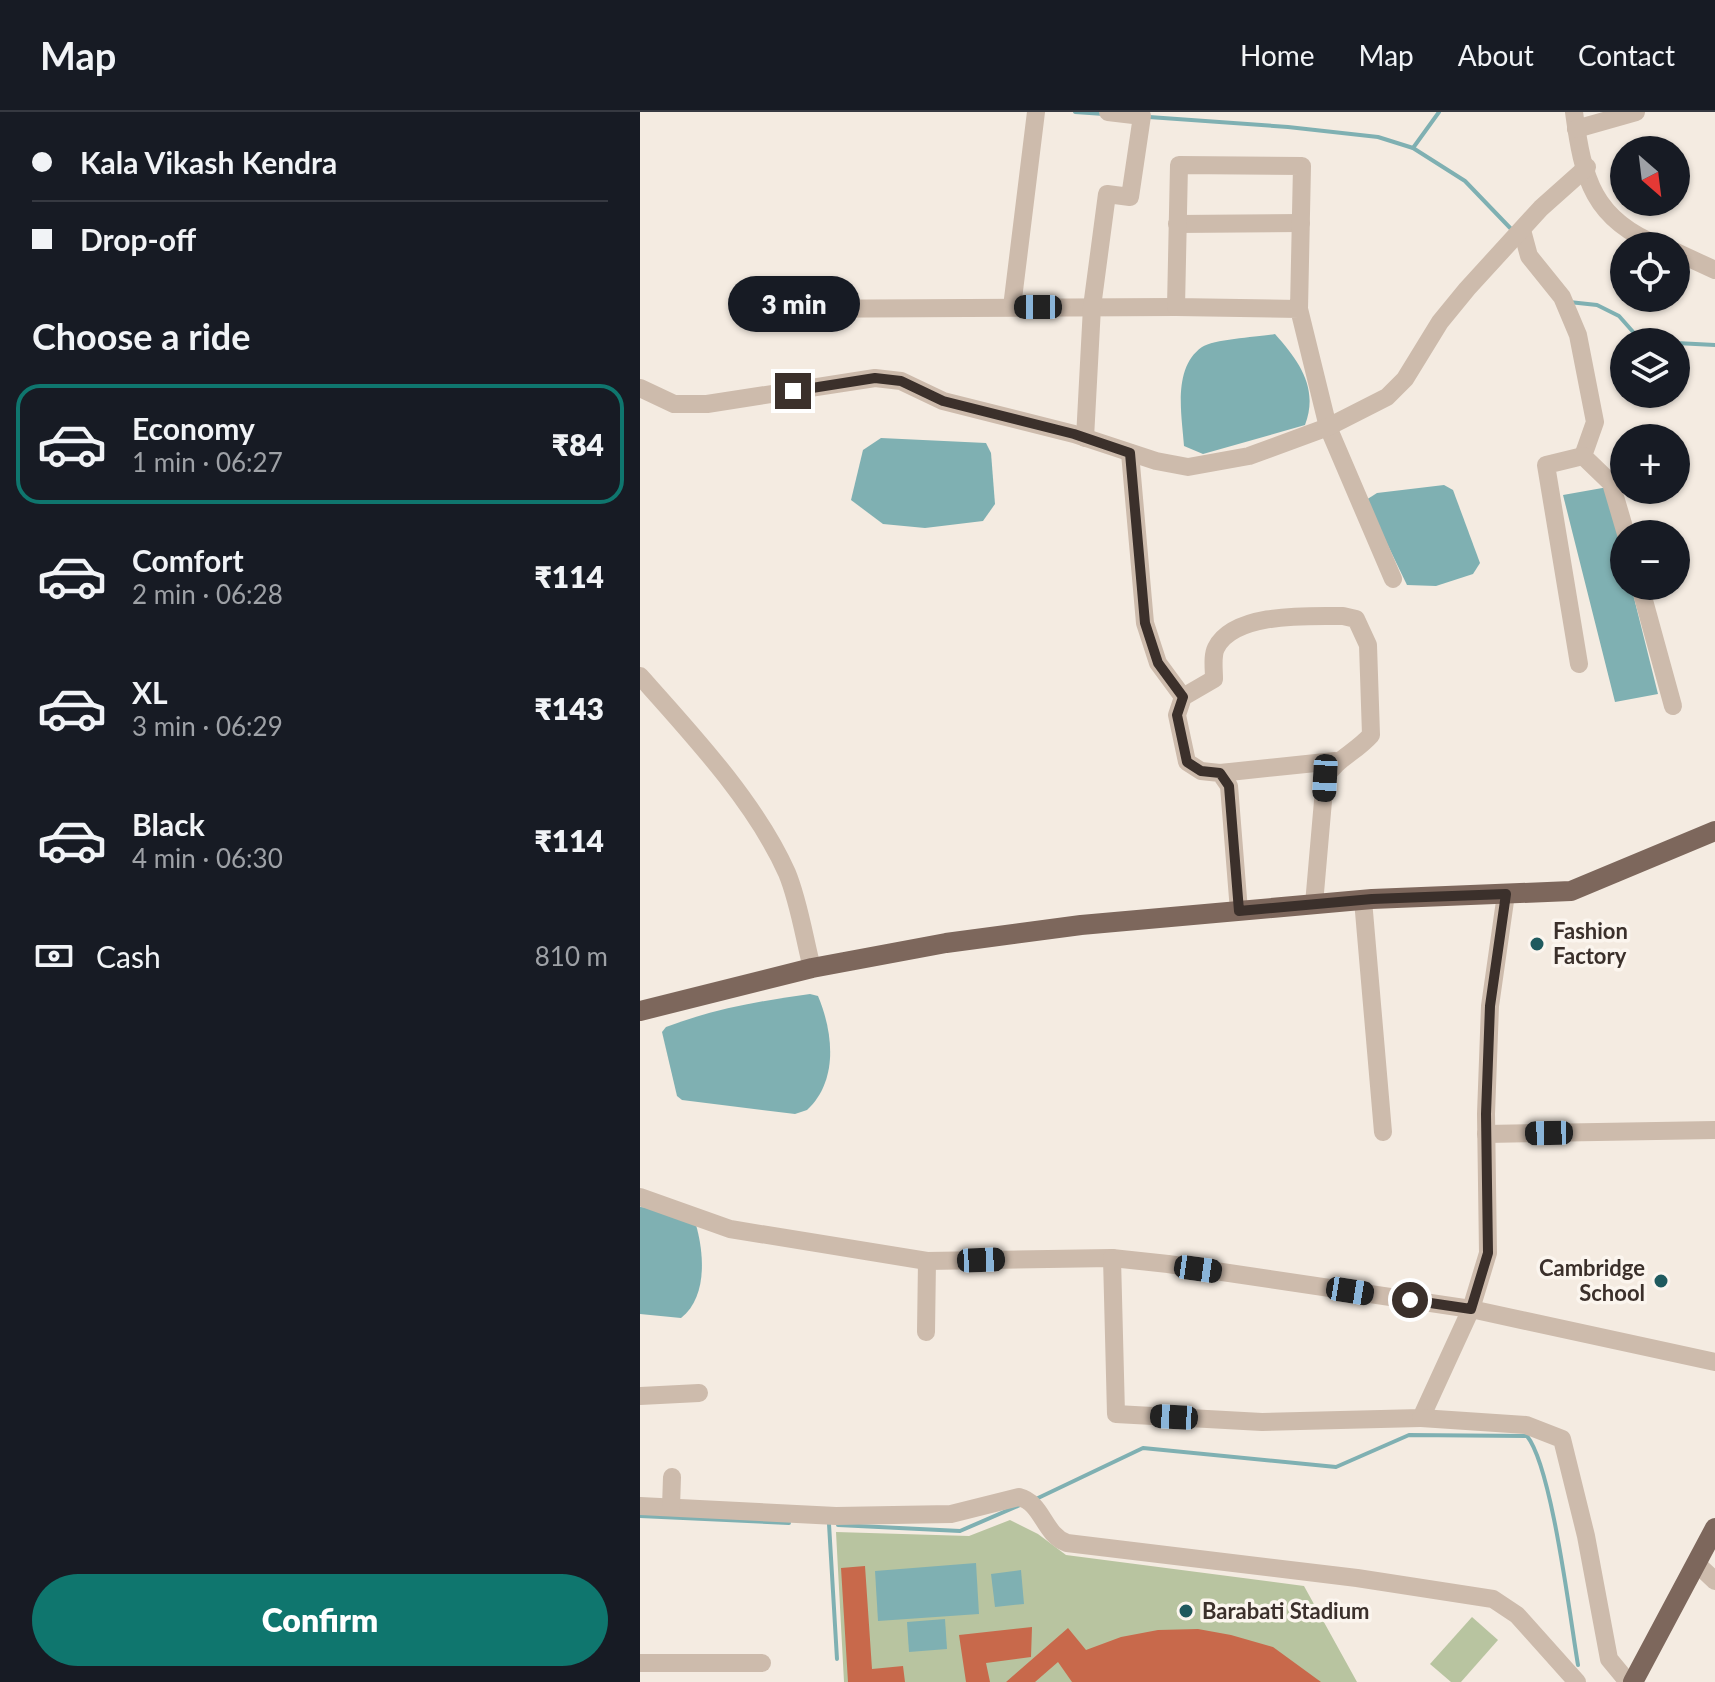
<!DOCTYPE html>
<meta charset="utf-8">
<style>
:root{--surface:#171b24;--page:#20242c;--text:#f1f3f6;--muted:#9ea1a6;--line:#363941;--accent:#0f766e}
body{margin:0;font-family:Lato,sans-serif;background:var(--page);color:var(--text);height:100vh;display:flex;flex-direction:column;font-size:30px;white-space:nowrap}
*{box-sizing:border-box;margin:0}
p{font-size:26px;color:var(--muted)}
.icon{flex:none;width:44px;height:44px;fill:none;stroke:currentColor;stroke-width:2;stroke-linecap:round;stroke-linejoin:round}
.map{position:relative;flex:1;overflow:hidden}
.side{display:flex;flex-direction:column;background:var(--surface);width:640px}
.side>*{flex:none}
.top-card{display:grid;align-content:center;height:176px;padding:0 32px;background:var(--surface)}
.needle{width:52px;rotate:152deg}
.fabs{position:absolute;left:970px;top:24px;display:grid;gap:16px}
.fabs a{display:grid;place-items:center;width:80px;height:80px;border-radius:50%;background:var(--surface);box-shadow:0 2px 6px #0004;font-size:40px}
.end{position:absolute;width:36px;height:36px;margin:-18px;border:10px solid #3b302b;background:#fff;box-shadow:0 0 0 4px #fff}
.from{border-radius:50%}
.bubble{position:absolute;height:56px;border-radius:28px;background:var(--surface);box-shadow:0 2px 6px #0004;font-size:26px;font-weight:800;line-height:56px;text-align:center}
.car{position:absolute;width:24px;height:48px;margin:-24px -12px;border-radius:10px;box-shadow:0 0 6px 2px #0007;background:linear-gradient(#222 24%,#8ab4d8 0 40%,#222 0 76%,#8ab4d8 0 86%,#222 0)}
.top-card b{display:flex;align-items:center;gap:28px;height:76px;font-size:30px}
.top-card b+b{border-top:2px solid var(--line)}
.top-card i{width:20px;height:20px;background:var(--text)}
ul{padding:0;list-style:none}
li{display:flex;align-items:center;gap:24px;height:120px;margin:0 16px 12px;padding:0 16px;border:4px solid transparent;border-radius:24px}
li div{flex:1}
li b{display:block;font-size:30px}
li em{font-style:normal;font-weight:800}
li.selected{border-color:var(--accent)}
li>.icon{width:72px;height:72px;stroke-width:1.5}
h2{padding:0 32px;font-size:36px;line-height:96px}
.pay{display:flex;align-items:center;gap:20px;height:88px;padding:0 32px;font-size:30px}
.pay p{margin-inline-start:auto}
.button{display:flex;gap:16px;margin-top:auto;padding:16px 32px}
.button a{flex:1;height:92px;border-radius:48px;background:var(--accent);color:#fff;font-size:32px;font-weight:800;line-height:92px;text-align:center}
header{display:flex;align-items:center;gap:48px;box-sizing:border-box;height:112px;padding:0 40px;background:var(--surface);border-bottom:2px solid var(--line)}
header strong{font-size:38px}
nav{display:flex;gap:44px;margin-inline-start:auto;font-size:28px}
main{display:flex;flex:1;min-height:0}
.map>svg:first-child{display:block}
</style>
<header>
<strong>Map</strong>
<nav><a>Home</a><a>Map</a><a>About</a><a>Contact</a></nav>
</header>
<main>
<section class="side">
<div class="top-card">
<b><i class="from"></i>Kala Vikash Kendra</b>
<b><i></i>Drop-off</b>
</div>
<h2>Choose a ride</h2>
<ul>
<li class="selected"><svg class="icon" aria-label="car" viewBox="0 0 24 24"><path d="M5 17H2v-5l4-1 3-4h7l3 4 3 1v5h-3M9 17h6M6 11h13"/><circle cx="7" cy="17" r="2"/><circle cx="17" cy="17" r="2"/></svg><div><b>Economy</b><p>1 min · 06:27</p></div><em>₹84</em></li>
<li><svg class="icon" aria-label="car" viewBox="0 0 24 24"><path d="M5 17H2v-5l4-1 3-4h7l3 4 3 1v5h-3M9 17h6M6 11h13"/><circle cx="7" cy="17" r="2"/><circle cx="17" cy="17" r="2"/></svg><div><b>Comfort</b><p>2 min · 06:28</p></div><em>₹114</em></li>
<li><svg class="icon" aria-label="car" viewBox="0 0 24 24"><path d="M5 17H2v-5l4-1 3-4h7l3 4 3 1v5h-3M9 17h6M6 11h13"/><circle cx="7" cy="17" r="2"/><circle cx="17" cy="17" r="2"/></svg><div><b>XL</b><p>3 min · 06:29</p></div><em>₹143</em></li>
<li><svg class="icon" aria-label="car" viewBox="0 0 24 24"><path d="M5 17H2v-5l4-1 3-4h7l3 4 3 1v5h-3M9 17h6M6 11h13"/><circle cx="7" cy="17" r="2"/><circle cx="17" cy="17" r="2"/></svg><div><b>Black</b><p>4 min · 06:30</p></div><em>₹114</em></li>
</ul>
<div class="pay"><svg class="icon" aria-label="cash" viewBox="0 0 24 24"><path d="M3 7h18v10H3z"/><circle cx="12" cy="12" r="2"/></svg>Cash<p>810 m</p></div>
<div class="button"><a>Confirm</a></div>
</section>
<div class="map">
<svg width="1075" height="1570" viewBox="0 0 1075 1570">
<rect width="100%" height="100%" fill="#f4ebe1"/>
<g fill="#b8c4a0">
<polygon points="370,1408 398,1422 426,1443 664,1474 717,1570 204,1570 196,1420 329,1424"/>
<polygon points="832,1505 858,1528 821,1570 811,1570 790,1552"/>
</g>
<g fill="#7fb0b2">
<path d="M635,222c24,27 44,54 30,91l-102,29 -19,-8c-2,-30 -12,-78 18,-99 12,-8 56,-10 73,-13z"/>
<polygon points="241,326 346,331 351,341 355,392 343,409 285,416 243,412 211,388 223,338"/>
<polygon points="804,373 813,378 840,451 833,462 796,474 767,473 726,388 737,381"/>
<polygon points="968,375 984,445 984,474 991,474 1018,582 975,590 923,383"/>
<path d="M170,882l8,2c15,36 21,84 -11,114l-12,4 -113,-14 -5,-4 -15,-64 4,-5c47,-18 94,-26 144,-33z"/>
<path d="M0,1095l40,3 14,8c10,31 15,78 -13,100l-41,-4z"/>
<polygon points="336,1451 339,1502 238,1509 235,1459"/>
<polygon points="381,1458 384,1492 355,1495 351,1462"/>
<polygon points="305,1507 307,1537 269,1540 267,1510"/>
</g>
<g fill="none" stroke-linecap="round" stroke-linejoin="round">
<g stroke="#7fb0b2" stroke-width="4">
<polyline points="435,0 464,2"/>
<polyline points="509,5 648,15 738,25 773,36 825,69 874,120"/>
<polyline points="773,36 799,0"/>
<polyline points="929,190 957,193 979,204 1002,230"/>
<polyline points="1036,231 1075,233"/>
<path d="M396,1387l107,-51 193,19 73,-32 118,1c25,31 43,182 51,229"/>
<polyline points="0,1404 149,1411"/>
<polyline points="189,1412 197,1547"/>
<polyline points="198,1413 320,1419 380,1393"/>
</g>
</g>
<g fill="#c8694b">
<polygon points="225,1454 232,1557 263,1554 265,1570 208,1570 201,1456"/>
<polygon points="392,1515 391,1545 346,1551 350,1570 326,1570 319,1523"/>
<polygon points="428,1516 446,1538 481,1525 518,1518 558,1517 591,1523 633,1535 681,1570 432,1570 418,1550 395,1570 366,1570"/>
</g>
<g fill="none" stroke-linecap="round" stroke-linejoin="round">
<g stroke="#cdbbac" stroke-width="18">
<path d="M934,0c9,67 19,108 86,134"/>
<polyline points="936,17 996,0"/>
<polyline points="537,112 661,111"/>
<polyline points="882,118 889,144 922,185 938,223 955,310 943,344 971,371 986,422"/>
<polyline points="1036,140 1075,158"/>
<polyline points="372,195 396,0"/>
<polyline points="126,197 536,195"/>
<polyline points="659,197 536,195 539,53 662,54 659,197 688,315 753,467"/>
<polyline points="0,276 34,292 67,292 235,266 261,269 303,289 434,322 516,349 548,355 609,344 688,315 747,285 765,267 800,210 827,177 901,96 947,55"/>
<polyline points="445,326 452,195 467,82 490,85 502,4 468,0"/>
<polyline points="490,341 505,511 518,551 543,585"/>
<polyline points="1000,474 1033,594"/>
<polyline points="939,552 906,353 943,344"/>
<path d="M0,564c51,57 116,127 147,197 12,29 17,64 25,95"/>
<polyline points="580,661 695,649"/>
<polyline points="723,788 743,1020"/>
<path d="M599,799l-10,-125 -9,-13 -19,-2 -14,-9 -10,-47 6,-18 31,-18c0,-10 -2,-23 2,-31 18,-36 93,-32 127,-32l13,3 12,26 3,90c-16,18 -34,23 -46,43l-11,126"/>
<polyline points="846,1022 1075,1018"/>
<polyline points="0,1085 90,1117 287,1149 472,1146 528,1152 831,1197 1075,1250"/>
<polyline points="472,1146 476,1302 622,1310 781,1306 831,1197 848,1141 846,1002 850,894 866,782"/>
<polyline points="286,1220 287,1149"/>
<polyline points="0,1284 59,1281"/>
<polyline points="781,1306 886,1313 922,1327 946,1424 969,1547 988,1570"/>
<path d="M0,1394l196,10 115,-2 68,-17c24,6 24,37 48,46l290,35 136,21 24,16 60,67"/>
<polyline points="31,1395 32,1365"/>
<polyline points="1056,1451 1075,1469"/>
<polyline points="0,1551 122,1551"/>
</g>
<g stroke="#7d675c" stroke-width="20">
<polyline points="0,899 172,856 306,831 441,813 732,787 931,779 1075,719"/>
<polyline points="993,1570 1075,1416"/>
</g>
</g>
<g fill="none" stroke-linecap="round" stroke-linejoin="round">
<polyline stroke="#3b302b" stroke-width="10" points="153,279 235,266 261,269 303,289 434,322 490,341 505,511 518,551 543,585 537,603 547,650 561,659 580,661 589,674 599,799 732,787 866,782 850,894 846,1002 848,1141 831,1197 770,1188"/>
</g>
<g fill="#1f5a5e" stroke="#fbf5ee" stroke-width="3">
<circle cx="897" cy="832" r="8"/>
<circle cx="1021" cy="1169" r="8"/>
<circle cx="546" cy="1499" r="8"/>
</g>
<g text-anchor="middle" stroke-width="7" stroke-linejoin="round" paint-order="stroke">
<g font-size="22" font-weight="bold" fill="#3b302b" stroke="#fbf5ee" text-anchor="start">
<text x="913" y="827">Fashion<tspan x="913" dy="25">Factory</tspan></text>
<text x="1005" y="1164" text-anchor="end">Cambridge<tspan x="1005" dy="25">School</tspan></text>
<text x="562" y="1507">Barabati Stadium</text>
</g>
</g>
</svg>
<div class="fabs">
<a><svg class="needle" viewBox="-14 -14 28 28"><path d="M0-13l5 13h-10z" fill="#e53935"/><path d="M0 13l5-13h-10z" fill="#9ea1a6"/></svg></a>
<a><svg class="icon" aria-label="locate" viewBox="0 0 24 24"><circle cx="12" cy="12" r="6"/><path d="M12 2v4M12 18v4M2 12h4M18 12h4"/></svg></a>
<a><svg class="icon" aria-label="layers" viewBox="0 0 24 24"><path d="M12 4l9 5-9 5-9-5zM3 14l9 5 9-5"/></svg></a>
<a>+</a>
<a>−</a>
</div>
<i class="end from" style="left:770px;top:1188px"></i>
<i class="end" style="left:153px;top:279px"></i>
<div class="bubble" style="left:88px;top:164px;width:132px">3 min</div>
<i class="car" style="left:398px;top:195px;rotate:270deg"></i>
<i class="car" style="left:685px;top:666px;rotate:183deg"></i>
<i class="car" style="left:909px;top:1021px;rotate:269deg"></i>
<i class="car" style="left:341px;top:1148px;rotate:88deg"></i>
<i class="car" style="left:558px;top:1157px;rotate:98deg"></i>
<i class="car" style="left:710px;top:1179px;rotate:99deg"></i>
<i class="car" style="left:534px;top:1305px;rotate:273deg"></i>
</div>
</main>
